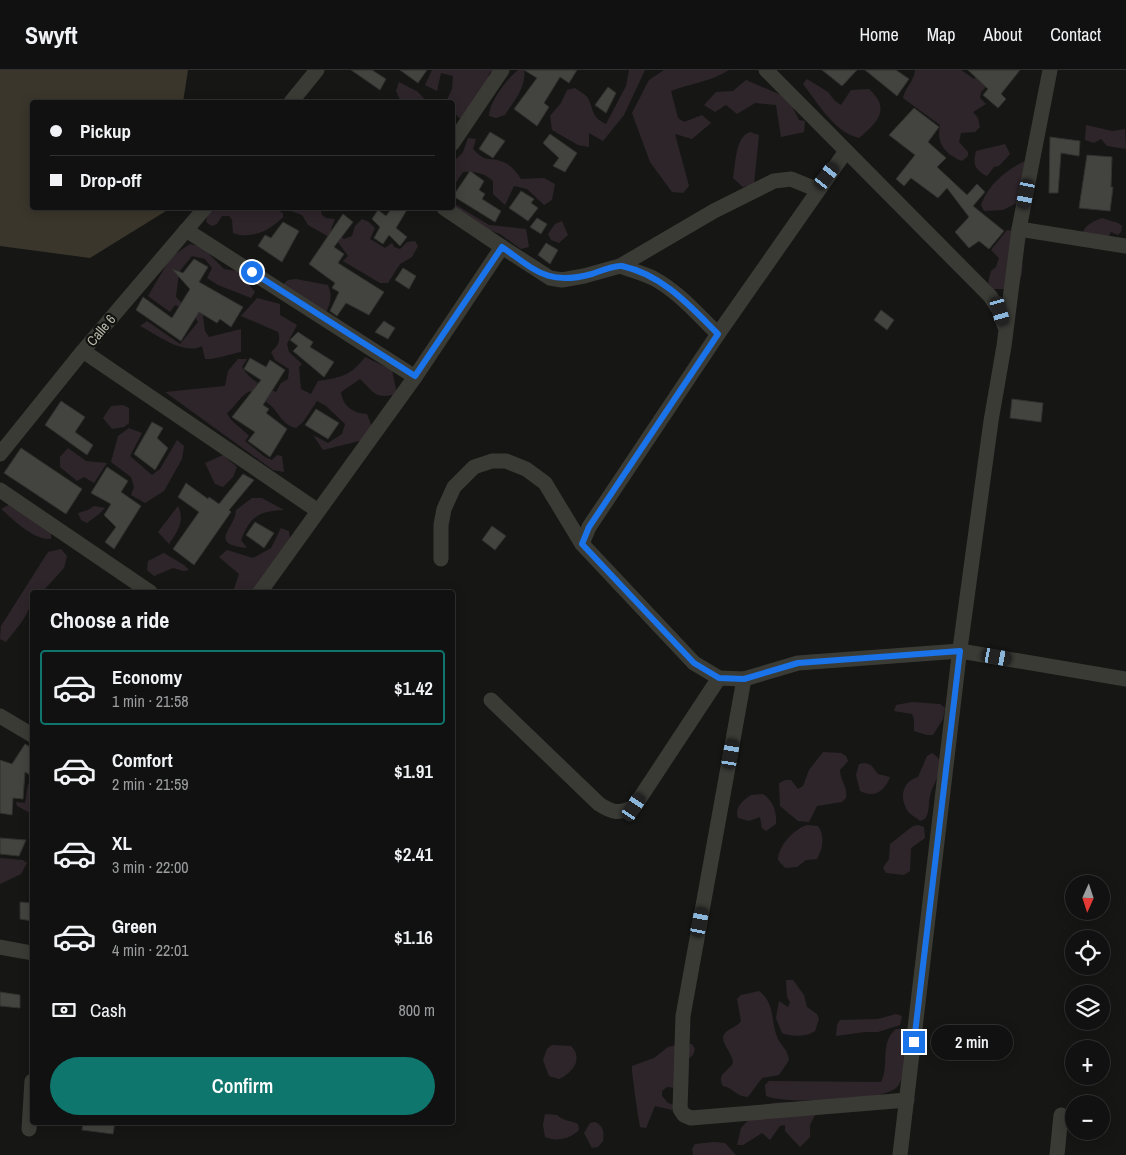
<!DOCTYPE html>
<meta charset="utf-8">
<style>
:root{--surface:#101110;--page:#1e1f1e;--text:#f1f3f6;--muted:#9c9d9f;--line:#303130;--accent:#0f766e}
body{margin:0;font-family:"Archivo Narrow",sans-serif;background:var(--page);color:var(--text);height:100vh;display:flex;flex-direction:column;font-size:19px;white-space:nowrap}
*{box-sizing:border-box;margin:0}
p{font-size:16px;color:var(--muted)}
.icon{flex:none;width:28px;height:28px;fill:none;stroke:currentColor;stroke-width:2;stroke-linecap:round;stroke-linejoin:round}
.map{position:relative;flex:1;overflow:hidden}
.side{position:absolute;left:30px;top:520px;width:425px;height:535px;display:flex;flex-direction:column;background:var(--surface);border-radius:5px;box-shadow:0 2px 12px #0003,0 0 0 1px var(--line)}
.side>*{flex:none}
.hud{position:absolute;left:30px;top:30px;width:425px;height:110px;border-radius:5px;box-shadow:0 2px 12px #0003,0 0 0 1px var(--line);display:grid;align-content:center;height:110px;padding:0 20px;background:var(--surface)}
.needle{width:32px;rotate:183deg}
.buttons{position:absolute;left:1065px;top:805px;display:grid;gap:10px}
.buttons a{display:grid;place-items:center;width:45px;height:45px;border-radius:50%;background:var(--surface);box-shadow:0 2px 12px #0003,0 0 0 1px var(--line);font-size:25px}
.end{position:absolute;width:22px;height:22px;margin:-11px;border:6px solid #1a73e8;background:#fff;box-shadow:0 0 0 2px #fff}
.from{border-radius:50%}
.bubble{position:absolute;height:35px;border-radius:18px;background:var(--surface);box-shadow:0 2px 12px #0003,0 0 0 1px var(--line);font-size:16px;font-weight:600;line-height:35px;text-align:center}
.car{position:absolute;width:15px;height:30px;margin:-15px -8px;border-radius:6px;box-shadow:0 0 4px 1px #0007;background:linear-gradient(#222 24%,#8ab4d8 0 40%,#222 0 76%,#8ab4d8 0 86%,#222 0)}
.hud b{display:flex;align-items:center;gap:18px;height:48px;font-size:19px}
.hud b+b{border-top:1px solid var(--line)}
.hud i{width:12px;height:12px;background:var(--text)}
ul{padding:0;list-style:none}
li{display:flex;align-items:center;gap:15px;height:75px;margin:0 10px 8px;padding:0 10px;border:2px solid transparent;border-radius:5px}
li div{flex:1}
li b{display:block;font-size:19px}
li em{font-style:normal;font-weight:600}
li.selected{border-color:var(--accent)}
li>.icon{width:45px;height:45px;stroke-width:1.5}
h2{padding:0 20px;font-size:22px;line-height:60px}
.pay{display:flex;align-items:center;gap:12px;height:55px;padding:0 20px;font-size:19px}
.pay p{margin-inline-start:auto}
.action{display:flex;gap:10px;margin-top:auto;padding:10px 20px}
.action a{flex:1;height:58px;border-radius:30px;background:var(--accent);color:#fff;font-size:20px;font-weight:600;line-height:58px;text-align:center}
header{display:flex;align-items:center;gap:30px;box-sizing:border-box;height:70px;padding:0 25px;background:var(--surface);border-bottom:1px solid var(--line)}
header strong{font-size:24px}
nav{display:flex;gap:28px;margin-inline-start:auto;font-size:18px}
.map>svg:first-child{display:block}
</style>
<header>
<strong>Swyft</strong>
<nav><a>Home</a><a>Map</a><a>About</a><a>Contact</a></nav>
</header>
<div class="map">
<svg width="1126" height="1085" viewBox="0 0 1126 1085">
<rect width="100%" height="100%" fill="#161715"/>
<g fill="#2e252b">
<polygon points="432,0 499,0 489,3 486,26 469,49 459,48 453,41 452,32 446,32 452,19 453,6 441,3 437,21 425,15"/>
<path d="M518,0h6c3,17 -11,32 -19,45l-9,3 -7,-2c0,-14 18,-37 29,-46z"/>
<path d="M629,0h16l-21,45 -21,26 -14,-8v14l-11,-2 -26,-15 -2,-14 11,-13 6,-13 8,-2c4,3 10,6 13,10 6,12 3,19 18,26l20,-38z"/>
<path d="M664,0h65c-19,12 -37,13 -58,21l7,27 6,4 18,-7 9,8 -19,16 -17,-5 14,52 -6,7 -11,-1 -22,-30 -18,-49 17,-33z"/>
<path d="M915,0h46l13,9 10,-9 5,14 -8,8 -1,6 6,6 -13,8 5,6 2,9 -5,5 -14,1 -2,9 9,10v4l-6,5c-17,-7 -26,-18 -22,-36l-37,-27c2,-11 11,-16 12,-28z"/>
<path d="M807,9l21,13 7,9 6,4 10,-15 18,-1c22,20 9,33 -10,49 -25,-6 -41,-35 -56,-54z"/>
<polygon points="746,10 788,28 799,50 805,51 804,62 781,67 776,35 755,33 737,44 726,35 715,42 704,35 716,22 733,21"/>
<polygon points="399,12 418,22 427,32 401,32 396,21"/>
<polygon points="1086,55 1112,61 1125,59 1126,79 1107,76 1101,69 1094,73 1085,70"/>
<path d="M750,62l9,3 -5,49 -11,3 -10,-9c3,-15 2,-41 17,-46z"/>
<path d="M468,68l8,1 -3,10c14,15 15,7 30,13 8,3 13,10 18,17l23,-1 11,6 -3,16 -8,5 -17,-16 -13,-3 -9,19 -12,-11v-13c-8,-8 -20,-10 -30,-9l-10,15v-25l10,-10z"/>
<path d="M1005,74l5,10 -11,12 -5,1 -7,9c-13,-7 -14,-12 -11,-25z"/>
<path d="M1025,91l-4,40 -18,9 -19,1 -3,-6c7,-20 25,-35 44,-44z"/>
<polygon points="453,133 489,155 526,159 529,177 521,179 500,164 450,146"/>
<path d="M213,138h61l9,5v4c-12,13 -32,23 -50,16l-1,-13 -3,-4h-7l-5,8 -5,2 -6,-4 2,-8z"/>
<polygon points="282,138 320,138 322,145 326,148 335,149 331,159 344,169 352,166 355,156 362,149 369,152 375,158 370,169 385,178 392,173 394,177 400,179 407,172 415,171 418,176 412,187 400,194 388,213 380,213 343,191 348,186 338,172 308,155 302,145"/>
<path d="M1102,148l16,5 4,3 -1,6 -3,3 -7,-3 -4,8 -25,-4c1,-10 10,-14 20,-18z"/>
<polygon points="562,151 568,165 559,173 551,170 548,164 555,154"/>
<path d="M1007,160l6,1c7,20 16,39 2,58h-22l-5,-6 3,-12 5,-4 3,-9 -8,-8z"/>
<path d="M190,174l12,3 22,22 13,2 18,21 -4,6 -33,-13 -11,-7 5,-10 -7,-9 -13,-3 -13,16 -3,25 6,6 20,6 3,22 4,6 32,-8v23c-11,2 -27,8 -36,7l-3,-13c-18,10 -46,-12 -62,-20l7,-5 33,23 18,-22 -6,-10 -17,-7 -5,7 -22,-16 23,-39z"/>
<path d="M296,209l32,6c5,12 2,19 -3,30l-45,-28 8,-7z"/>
<path d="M257,228l23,6v11l17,10 -10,19 2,8 13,12 -3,3 2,22 10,5 7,-13c21,-3 33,-5 47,-24l27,13 5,24c-23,5 -21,0 -37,-15l-19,13c2,15 12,21 26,22l5,13 -5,12 -44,11 -10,-15 15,8 14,-9 3,-10 -19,-18 -9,-5 -14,21 -7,6c-15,-4 -17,-16 -26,-23 -6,-6 -14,-9 -20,-14 -10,5 -14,15 -23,22 4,10 15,15 22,23l-4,5 20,16 7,3 5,-5 5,1 2,16 -11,-2 -108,-78 60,-6 3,-15 10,-12h9l-5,8c7,12 20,20 34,25l5,-9 7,-4 1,-10 -14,-9 -4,-8c7,-6 10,-11 7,-20l-37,-16z"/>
<polygon points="123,335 129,338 129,353 124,357 112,359 103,348 111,336"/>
<polygon points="129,358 142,363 130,386 152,405 160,399 177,370 184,376 182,389 164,421 145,433 131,425 134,417 131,407 111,392 118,366"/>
<polygon points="68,378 86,391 107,393 94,413 84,407 77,411 60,397 60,387"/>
<polygon points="223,385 237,397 233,407 223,417 215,414 205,393"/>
<path d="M252,428h10l22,12c-26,1 -34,7 -43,30l6,8c-41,-4 -11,-20 -11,-38z"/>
<path d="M10,434l41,28v7c-18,1 -37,-19 -50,-30z"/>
<polygon points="94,436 105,438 99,444 87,453 81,450 78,443 88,440"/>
<path d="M178,436c7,16 0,24 -9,38l-11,-12z"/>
<polygon points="281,458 289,461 291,478 270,522 233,522 239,504 219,487 227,480 253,488 271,478"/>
<path d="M61,479l6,7 -3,12 -22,24h-10c0,22 -14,34 -26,50l-6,-3 1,-13 47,-74z"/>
<polygon points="164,483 184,495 189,500 183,501 173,498 154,506 147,500 148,491"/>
<polygon points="912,632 940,634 945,638 943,649 933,665 927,665 914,661 914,649 912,644 894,641 896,635"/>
<path d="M823,682l18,1 5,3 2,5 -8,9c0,11 8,16 6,28l-4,4 -25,4 -8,16 -11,-1 -18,-15 -1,-23 6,-3h6l7,9 5,-3 6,-16z"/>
<path d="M932,683c18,10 1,29 -2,43 -2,8 0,15 -5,23l-5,2c-4,-4 -10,-6 -13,-11 -8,-13 -4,-29 11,-33l9,-21z"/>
<path d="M865,693l6,2 7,9 12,3c-5,13 -15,22 -30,14l-4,-16 3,-11z"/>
<polygon points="28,714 32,716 32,744 17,736 16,732 25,733"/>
<path d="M763,724c10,6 14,19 13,30l-10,7 -4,-3 -2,-11 -11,4 -11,-3c-4,-10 5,-18 13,-23z"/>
<path d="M807,755l11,1c7,10 5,22 -1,33l-11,1 -9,7 -12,1 -7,-8c0,-14 16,-31 29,-35z"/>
<polygon points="918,755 924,757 925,768 911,778 910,801 904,805 886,803 883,798 889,789 890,774 913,756"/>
<polygon points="0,788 23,790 27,793 21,804 0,814"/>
<path d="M786,910h7l11,15 3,12 10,7 2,5 -4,12c-9,6 -23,6 -33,2l-6,-15 3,-17 9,6 2,-5 -3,-5z"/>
<path d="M759,921c17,13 11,31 19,48 4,8 10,11 11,21l-10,15 -17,3 -14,19c-11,0 -15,-9 -25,-11 -7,-12 5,-14 10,-23 0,-10 -15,-22 -8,-30 5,-5 12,-6 16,-12l-4,-22 4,-4z"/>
<polygon points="896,944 902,946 900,955 878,962 865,962 836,966 837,955 840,950 878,949"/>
<path d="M896,959h6l2,5c-2,15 4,41 -7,53 -13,15 -114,17 -131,9l-1,-11 4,-4 112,1c9,-17 -2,-39 15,-53z"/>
<path d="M680,974h12l3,5 -2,6 -5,4 -10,29 -11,-1 -5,4v5l6,7 6,2 -2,5 -17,-4 -9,22 -6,-1c-1,-5 -9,-57 -8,-61l22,-8 14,-11z"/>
<path d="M552,975l19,1c13,13 1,27 -12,33l-10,-3 -6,-16 4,-11z"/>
<polygon points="805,1031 810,1034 815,1045 810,1055 810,1067 800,1077 785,1061 785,1055 780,1056 770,1070 762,1063 743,1075 737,1075 741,1058 753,1045 773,1033"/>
<path d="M545,1044l12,1c7,7 14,5 21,9l1,6c-9,9 -23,12 -34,7l-2,-12z"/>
<path d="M595,1052c9,4 9,10 8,19l-5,6 -6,1 -8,-15 6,-10z"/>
<polygon points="714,1072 725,1073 736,1085 693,1085 692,1079 695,1074"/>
</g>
<polygon fill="#3a362b" points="0,0 188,0 183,32 32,32 32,138 167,138 166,141 90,188 0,176"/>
<g fill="#43433f" stroke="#31322f">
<polygon points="351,0 372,0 386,9 380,20"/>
<polygon points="400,0 427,0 418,13"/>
<polygon points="524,0 577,0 569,13 560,7 544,33 549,37 537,56 514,39 537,8"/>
<polygon points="822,0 857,0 842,16"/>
<polygon points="865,0 896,0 909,9 897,26"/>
<polygon points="968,0 1020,0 1001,24 1006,29 998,38 983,25 988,19"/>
<polygon points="608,17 616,23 606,43 595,35"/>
<polygon points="914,38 939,57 928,72 946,88 937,97 967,125 977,114 985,122 973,136 1004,161 989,179 979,171 969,178 955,162 969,147 947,118 938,128 911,108 904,116 896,109 915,85 889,65"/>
<polygon points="490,62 505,71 493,88 479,79"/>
<polygon points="550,64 577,83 565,102 553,96 559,88 543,73"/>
<polygon points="1050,67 1080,71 1079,86 1061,83 1058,123 1049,123"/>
<polygon points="1087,85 1112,87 1111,117 1113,117 1110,141 1079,138"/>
<polygon points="470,101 484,111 479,120 485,124 482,129 501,141 495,152 453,126"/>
<polygon points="521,121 534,129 531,133 538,138 528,151 509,138"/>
<polygon points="392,138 408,138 396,158 407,167 400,176 389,165 383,174 374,168 380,157 372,149 378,140 386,146"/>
<polygon points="343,144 353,152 334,177 344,184 338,193 384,222 369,245 346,233 337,246 330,241 339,222 332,218 335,213 309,194"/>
<polygon points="537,148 547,154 541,164 530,157"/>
<polygon points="283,152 299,161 282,192 258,176 265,165 271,168"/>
<polygon points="546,173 558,180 550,194 538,185"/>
<polygon points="194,189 208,197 199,212 243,237 231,257 220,249 217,253 199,242 181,271 136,240 143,227 172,248 190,219 172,199 183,203"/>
<polygon points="403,198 416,206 409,219 395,210"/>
<polygon points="881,240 894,250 887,260 874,250"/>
<polygon points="384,251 395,258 388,269 375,262"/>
<polygon points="298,262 313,272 310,277 334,292 324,307 293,281 298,276 290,270"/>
<polygon points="250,288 266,297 270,290 285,300 263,335 269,339 266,343 287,359 270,387 248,371 255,362 232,347 261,310 244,299"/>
<polygon points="1012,329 1043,333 1041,352 1010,348"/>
<polygon points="61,331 85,347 75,362 93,375 87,385 45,355"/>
<polygon points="316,339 339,353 328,369 305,355"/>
<polygon points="152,352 163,358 157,368 168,378 155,400 134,384"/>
<polygon points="21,378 82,419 66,444 4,403"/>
<polygon points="107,397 128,411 121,422 141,436 114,479 105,472 116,457 104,445 111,434 91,423"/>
<polygon points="243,404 254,410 229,440 231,442 194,495 173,479 199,442 178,427 186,413 208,429 209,427 219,434"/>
<polygon points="255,452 274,463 264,478 246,465"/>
<polygon points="492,456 506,466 495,480 482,470"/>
<polygon points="25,674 32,678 32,706 25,702 23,729 13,728 12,745 0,743 0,690 12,694"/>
<polygon points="0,768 26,770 19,786 0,784"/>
<polygon points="20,832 32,833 32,851 20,849"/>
<polygon points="0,922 20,925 20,938 0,936"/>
<polygon points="83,1052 115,1052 113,1064 82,1060"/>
</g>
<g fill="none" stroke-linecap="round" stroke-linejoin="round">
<g stroke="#3b3b36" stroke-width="15">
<polyline points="766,0 990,226 1000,241 1004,255"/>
<polyline points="291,32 317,0"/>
<polyline points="452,74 502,0"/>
<polyline points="1019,159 1126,176"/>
<polyline points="186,160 415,307"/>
<polyline points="502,177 550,208 562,210 584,206 620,196 714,141 774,111 791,109 818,120"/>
<path d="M620,196c11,4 23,7 33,12 26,14 44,36 65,56"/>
<polyline points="83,281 318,441"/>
<polyline points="0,384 83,281 205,138"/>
<polyline points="0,420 150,522"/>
<polyline points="582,474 589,457 718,264 846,81"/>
<polyline points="441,489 441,455 444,439 454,417 474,397 492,391 506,391 526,399 545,413 582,474 694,593 719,608 744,609 798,593 960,581 1126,609"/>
<polyline points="260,522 415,307 502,177 444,138"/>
<polyline points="744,609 683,946 680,1039 684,1045 691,1048 907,1030"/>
<path d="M491,630l108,104c14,9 19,10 35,3l85,-129"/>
<polyline points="0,646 32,665"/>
<polyline points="0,877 32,883"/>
<polyline points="29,1059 32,1011"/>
<polyline points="900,1085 959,586 991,351 1004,276 1019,159 1050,0"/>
<polyline points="1057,1085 1061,1045"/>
</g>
</g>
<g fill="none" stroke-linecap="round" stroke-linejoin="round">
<path stroke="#1a73e8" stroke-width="6" d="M252,202l163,104 87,-129c34,24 46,39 90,27 8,-3 22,-9 30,-8 41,9 68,40 96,68l-129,193 -7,17 112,119 25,15 25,1 54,-16 162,-12 -46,391"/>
</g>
<g text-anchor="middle" stroke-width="4.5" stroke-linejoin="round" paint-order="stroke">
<g font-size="14" fill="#b6b6a7" stroke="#111110">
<text transform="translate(101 260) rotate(-50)" y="5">Calle 6</text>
</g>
</g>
</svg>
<div class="buttons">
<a><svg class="needle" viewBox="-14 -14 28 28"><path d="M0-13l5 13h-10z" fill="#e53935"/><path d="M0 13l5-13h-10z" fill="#9c9d9f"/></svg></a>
<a><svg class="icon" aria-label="locate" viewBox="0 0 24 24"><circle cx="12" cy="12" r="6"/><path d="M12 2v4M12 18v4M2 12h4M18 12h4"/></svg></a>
<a><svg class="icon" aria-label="layers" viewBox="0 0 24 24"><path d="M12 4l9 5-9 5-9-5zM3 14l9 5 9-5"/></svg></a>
<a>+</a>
<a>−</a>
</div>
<i class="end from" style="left:252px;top:202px"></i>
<i class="end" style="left:914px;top:972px"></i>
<div class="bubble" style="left:931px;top:955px;width:82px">2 min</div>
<i class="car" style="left:827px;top:106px;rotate:37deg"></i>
<i class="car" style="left:1026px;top:124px;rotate:191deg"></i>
<i class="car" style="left:1000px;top:241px;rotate:164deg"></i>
<i class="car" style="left:997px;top:587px;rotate:100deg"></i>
<i class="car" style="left:731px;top:684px;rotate:10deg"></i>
<i class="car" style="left:634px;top:737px;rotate:33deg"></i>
<i class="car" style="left:700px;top:852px;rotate:11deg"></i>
<div class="hud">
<b><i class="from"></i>Pickup</b>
<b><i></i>Drop-off</b>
</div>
<section class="side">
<h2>Choose a ride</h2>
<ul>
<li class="selected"><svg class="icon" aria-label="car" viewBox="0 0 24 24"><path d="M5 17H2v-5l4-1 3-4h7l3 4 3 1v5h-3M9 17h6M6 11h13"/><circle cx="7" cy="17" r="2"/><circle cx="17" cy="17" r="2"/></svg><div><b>Economy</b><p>1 min · 21:58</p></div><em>$1.42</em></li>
<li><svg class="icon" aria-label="car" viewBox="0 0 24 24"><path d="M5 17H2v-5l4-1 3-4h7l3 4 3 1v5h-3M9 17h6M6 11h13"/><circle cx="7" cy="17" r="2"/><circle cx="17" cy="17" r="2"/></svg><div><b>Comfort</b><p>2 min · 21:59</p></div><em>$1.91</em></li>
<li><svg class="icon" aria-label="car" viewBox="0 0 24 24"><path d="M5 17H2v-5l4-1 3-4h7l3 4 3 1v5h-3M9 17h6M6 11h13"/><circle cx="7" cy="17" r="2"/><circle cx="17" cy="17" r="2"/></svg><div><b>XL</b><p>3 min · 22:00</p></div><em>$2.41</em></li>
<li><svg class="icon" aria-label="car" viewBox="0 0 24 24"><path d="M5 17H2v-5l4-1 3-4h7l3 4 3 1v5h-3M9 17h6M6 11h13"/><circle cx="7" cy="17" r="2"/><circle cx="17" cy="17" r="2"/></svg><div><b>Green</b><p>4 min · 22:01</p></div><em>$1.16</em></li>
</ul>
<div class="pay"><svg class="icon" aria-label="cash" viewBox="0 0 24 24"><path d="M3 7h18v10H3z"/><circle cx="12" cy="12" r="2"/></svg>Cash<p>800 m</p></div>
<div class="action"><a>Confirm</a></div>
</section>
</div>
